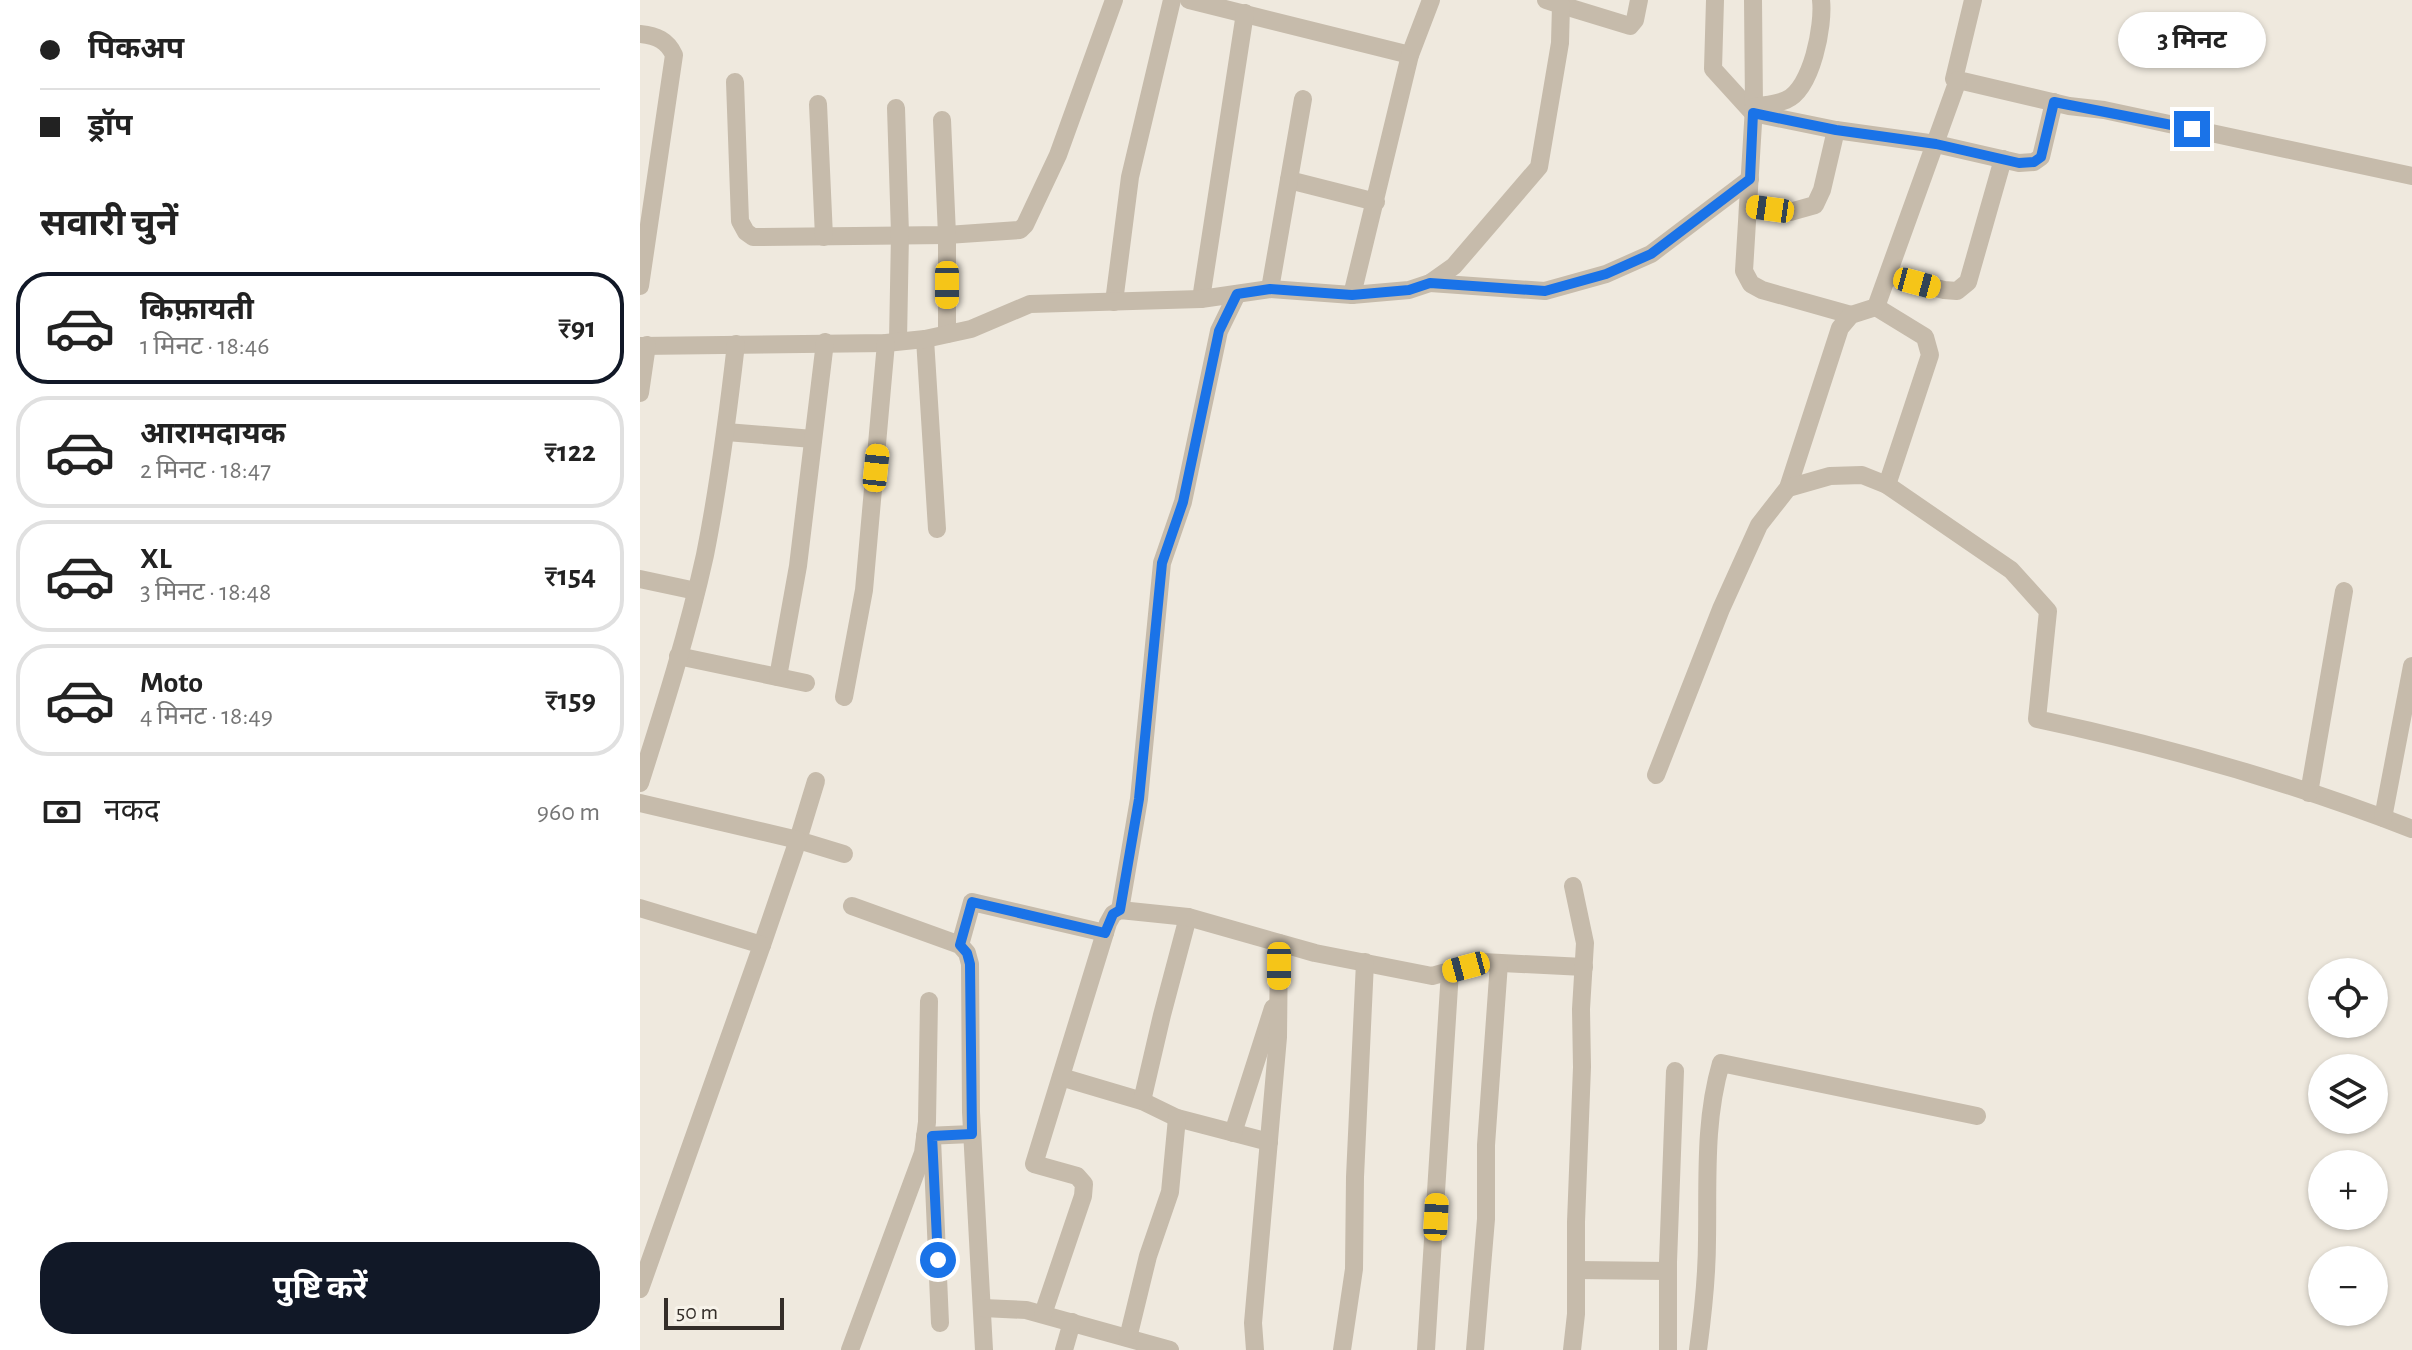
<!DOCTYPE html>
<html lang="hi">
<meta charset="utf-8">
<style>
:root{--surface:#fff;--page:#f2f2f2;--text:#222;--muted:#767676;--line:#e0e0e0;--accent:#111827}
body{margin:0;font-family:"Alegreya Sans","Noto Sans Devanagari",sans-serif;background:var(--page);color:var(--text);height:100vh;display:flex;flex-direction:column;font-size:30px;white-space:nowrap}
*{box-sizing:border-box;margin:0}
p{font-size:26px;color:var(--muted)}
.icon{flex:none;width:44px;height:44px;fill:none;stroke:currentColor;stroke-width:2;stroke-linecap:round;stroke-linejoin:round}
.map{position:relative;flex:1;overflow:hidden}
.sheet{display:flex;flex-direction:column;background:var(--surface);width:640px}
.sheet>*{flex:none}
.hud{display:grid;align-content:center;height:176px;padding:0 40px;background:var(--surface)}
.tools{position:absolute;left:1668px;top:958px;display:grid;gap:16px}
.tools a{display:grid;place-items:center;width:80px;height:80px;border-radius:50%;background:var(--surface);box-shadow:0 2px 6px #0004;font-size:40px}
.scale{position:absolute;left:24px;bottom:20px;width:120px;box-sizing:border-box;padding-left:8px;border:4px solid #342e29;border-top:0;font-size:22px;line-height:28px;white-space:nowrap;color:#342e29;-webkit-text-stroke:6px #f7f3ea;paint-order:stroke}
.end{position:absolute;width:36px;height:36px;margin:-18px;border:10px solid #1a73e8;background:#fff;box-shadow:0 0 0 4px #fff}
.from{border-radius:50%}
.bubble{position:absolute;height:56px;border-radius:28px;background:var(--surface);box-shadow:0 2px 6px #0004;font-size:26px;font-weight:700;line-height:56px;text-align:center}
.car{position:absolute;width:24px;height:48px;margin:-24px -12px;border-radius:10px;box-shadow:0 0 6px 2px #0007;background:linear-gradient(#f5c518 24%,#345 0 40%,#f5c518 0 76%,#345 0 86%,#f5c518 0)}
.hud b{display:flex;align-items:center;gap:28px;height:76px;font-size:30px}
.hud b+b{border-top:2px solid var(--line)}
.hud i{width:20px;height:20px;background:var(--text)}
ul{padding:0;list-style:none}
li{display:flex;align-items:center;gap:24px;height:112px;margin:0 16px 12px;padding:0 24px;border:4px solid var(--line);border-radius:32px}
li div{flex:1}
li b{display:block;font-size:30px}
li em{font-style:normal;font-weight:700}
li.current{border-color:var(--accent)}
li>.icon{width:72px;height:72px;stroke-width:1.5}
h2{padding:0 40px;font-size:36px;line-height:96px}
.pay{display:flex;align-items:center;gap:20px;height:88px;padding:0 40px;font-size:30px}
.pay p{margin-inline-start:auto}
.cta{display:flex;gap:16px;margin-top:auto;padding:16px 40px}
.cta a{flex:1;height:92px;border-radius:32px;background:var(--accent);color:#fff;font-size:32px;font-weight:700;line-height:92px;text-align:center}
main{display:flex;flex:1;min-height:0}
.map>svg:first-child{display:block}
</style>
<main>
<section class="sheet">
<div class="hud">
<b><i class="from"></i>पिकअप</b>
<b><i></i>ड्रॉप</b>
</div>
<h2>सवारी चुनें</h2>
<ul>
<li class="current"><svg class="icon" aria-label="car" viewBox="0 0 24 24"><path d="M5 17H2v-5l4-1 3-4h7l3 4 3 1v5h-3M9 17h6M6 11h13"/><circle cx="7" cy="17" r="2"/><circle cx="17" cy="17" r="2"/></svg><div><b>किफ़ायती</b><p>1 मिनट · 18:46</p></div><em>₹91</em></li>
<li><svg class="icon" aria-label="car" viewBox="0 0 24 24"><path d="M5 17H2v-5l4-1 3-4h7l3 4 3 1v5h-3M9 17h6M6 11h13"/><circle cx="7" cy="17" r="2"/><circle cx="17" cy="17" r="2"/></svg><div><b>आरामदायक</b><p>2 मिनट · 18:47</p></div><em>₹122</em></li>
<li><svg class="icon" aria-label="car" viewBox="0 0 24 24"><path d="M5 17H2v-5l4-1 3-4h7l3 4 3 1v5h-3M9 17h6M6 11h13"/><circle cx="7" cy="17" r="2"/><circle cx="17" cy="17" r="2"/></svg><div><b>XL</b><p>3 मिनट · 18:48</p></div><em>₹154</em></li>
<li><svg class="icon" aria-label="car" viewBox="0 0 24 24"><path d="M5 17H2v-5l4-1 3-4h7l3 4 3 1v5h-3M9 17h6M6 11h13"/><circle cx="7" cy="17" r="2"/><circle cx="17" cy="17" r="2"/></svg><div><b>Moto</b><p>4 मिनट · 18:49</p></div><em>₹159</em></li>
</ul>
<div class="pay"><svg class="icon" aria-label="cash" viewBox="0 0 24 24"><path d="M3 7h18v10H3z"/><circle cx="12" cy="12" r="2"/></svg>नकद<p>960 m</p></div>
<div class="cta"><a>पुष्टि करें</a></div>
</section>
<div class="map">
<svg width="1772" height="1350" viewBox="0 0 1772 1350">
<rect width="100%" height="100%" fill="#efe9de"/>
<g fill="none" stroke-linecap="round" stroke-linejoin="round">
<g stroke="#c6bbab" stroke-width="18">
<polyline points="549,0 770,55"/>
<polyline points="921,0 921,5 990,26 995,20 999,0"/>
<polyline points="1075,0 1073,69 1113,113 1196,130 1296,144 1379,163 1394,162 1401,157 1414,102"/>
<polyline points="1113,0 1114,107 1104,271 1111,284 1122,290 1211,315"/>
<polyline points="1333,0 1314,79 1429,106 1464,110 1772,176"/>
<path d="M0,34c17,2 27,6 34,21l-34,231"/>
<polyline points="95,82 100,221 106,232 113,237 307,235 380,230 385,225 418,155 474,0"/>
<polyline points="178,104 184,237"/>
<path d="M1114,107c10,-2 23,-3 32,-7 26,-11 38,-75 35,-100"/>
<polyline points="256,108 260,234 258,341"/>
<polyline points="302,120 307,235 307,334"/>
<polyline points="649,180 736,202"/>
<polyline points="1109,206 1150,212 1175,205 1182,190 1196,130"/>
<polyline points="1249,276 1304,290 1317,291 1328,282 1363,159"/>
<polyline points="790,283 905,291 966,274 1011,254 1110,179"/>
<polyline points="630,289 663,99"/>
<polyline points="712,295 770,55 791,0"/>
<polyline points="561,299 605,13"/>
<polyline points="474,302 490,177 532,0"/>
<polyline points="1236,307 1285,337 1290,355 1247,485"/>
<polyline points="285,339 297,529"/>
<polyline points="0,346 246,343 285,339 331,329 390,304 561,299 630,289 712,295 769,290 790,283 814,266 899,167 920,43 921,5 906,0"/>
<polyline points="0,393 7,345"/>
<polyline points="86,432 173,439"/>
<polyline points="1148,488 1200,328 1211,315 1236,307 1318,80"/>
<polyline points="0,579 56,591"/>
<polyline points="38,656 166,683"/>
<polyline points="138,677 158,566 185,342"/>
<polyline points="204,697 224,590 246,343"/>
<path d="M1016,775l65,-166 38,-84 29,-37 42,-12 32,-1 25,10 124,85 37,41 -11,108c127,27 254,63 375,110"/>
<polyline points="176,781 158,840 204,854"/>
<path d="M0,783c24,-75 48,-151 65,-228 14,-70 23,-141 31,-211"/>
<polyline points="1669,793 1704,591"/>
<polyline points="0,803 158,840 122,945"/>
<polyline points="1743,818 1772,666"/>
<polyline points="212,906 320,945 327,953 330,964 331,1112 344,1350"/>
<polyline points="0,908 122,945 0,1289"/>
<polyline points="480,910 499,799 522,563 543,502 579,331 597,294"/>
<polyline points="320,945 332,902 465,933"/>
<polyline points="421,1077 502,1101 537,1118 629,1142"/>
<polyline points="502,1101 522,1015 548,917"/>
<polyline points="593,1133 633,1008"/>
<polyline points="285,1136 332,1134"/>
<polyline points="292,1139 300,1323"/>
<polyline points="936,1270 1028,1271"/>
<polyline points="343,1308 386,1310 530,1350"/>
<polyline points="403,1314 443,1196 444,1184 437,1176 394,1164 468,923 473,914 480,910 548,917 675,953 792,976 842,962 944,967"/>
<polyline points="488,1338 508,1256 530,1192 537,1118"/>
<polyline points="210,1350 283,1153 287,1122 289,1001"/>
<polyline points="424,1350 432,1322"/>
<polyline points="615,1350 613,1323 638,1037 639,943"/>
<polyline points="702,1350 714,1269 715,1177 725,962"/>
<polyline points="786,1350 810,971"/>
<polyline points="835,1350 846,1219 846,1145 859,963"/>
<polyline points="932,1350 936,1314 936,1222 942,1067 941,1009 945,943 933,886"/>
<polyline points="1028,1350 1028,1262 1035,1071"/>
<path d="M1058,1350c5,-37 9,-73 9,-110 1,-59 -3,-119 14,-177l256,53"/>
</g>
</g>
<g fill="none" stroke-linecap="round" stroke-linejoin="round">
<polyline stroke="#1a73e8" stroke-width="10" points="298,1260 292,1136 332,1134 330,964 327,953 320,945 332,902 465,933 473,914 480,910 499,799 522,563 543,502 579,331 597,294 630,289 712,295 769,290 790,283 905,291 966,274 1011,254 1110,179 1113,113 1196,130 1296,144 1379,163 1394,162 1401,157 1414,102 1552,129"/>
</g>
</svg>
<div class="tools">
<a><svg class="icon" aria-label="locate" viewBox="0 0 24 24"><circle cx="12" cy="12" r="6"/><path d="M12 2v4M12 18v4M2 12h4M18 12h4"/></svg></a>
<a><svg class="icon" aria-label="layers" viewBox="0 0 24 24"><path d="M12 4l9 5-9 5-9-5zM3 14l9 5 9-5"/></svg></a>
<a>+</a>
<a>−</a>
</div>
<div class="scale">50 m</div>
<i class="end from" style="left:298px;top:1260px"></i>
<i class="end" style="left:1552px;top:129px"></i>
<div class="bubble" style="left:1478px;top:12px;width:148px">3 मिनट</div>
<i class="car" style="left:1130px;top:209px;rotate:278deg"></i>
<i class="car" style="left:1277px;top:283px;rotate:105deg"></i>
<i class="car" style="left:307px;top:285px;rotate:180deg"></i>
<i class="car" style="left:236px;top:468px;rotate:6deg"></i>
<i class="car" style="left:639px;top:966px;rotate:180deg"></i>
<i class="car" style="left:826px;top:967px;rotate:255deg"></i>
<i class="car" style="left:796px;top:1217px;rotate:3deg"></i>
</div>
</main>
